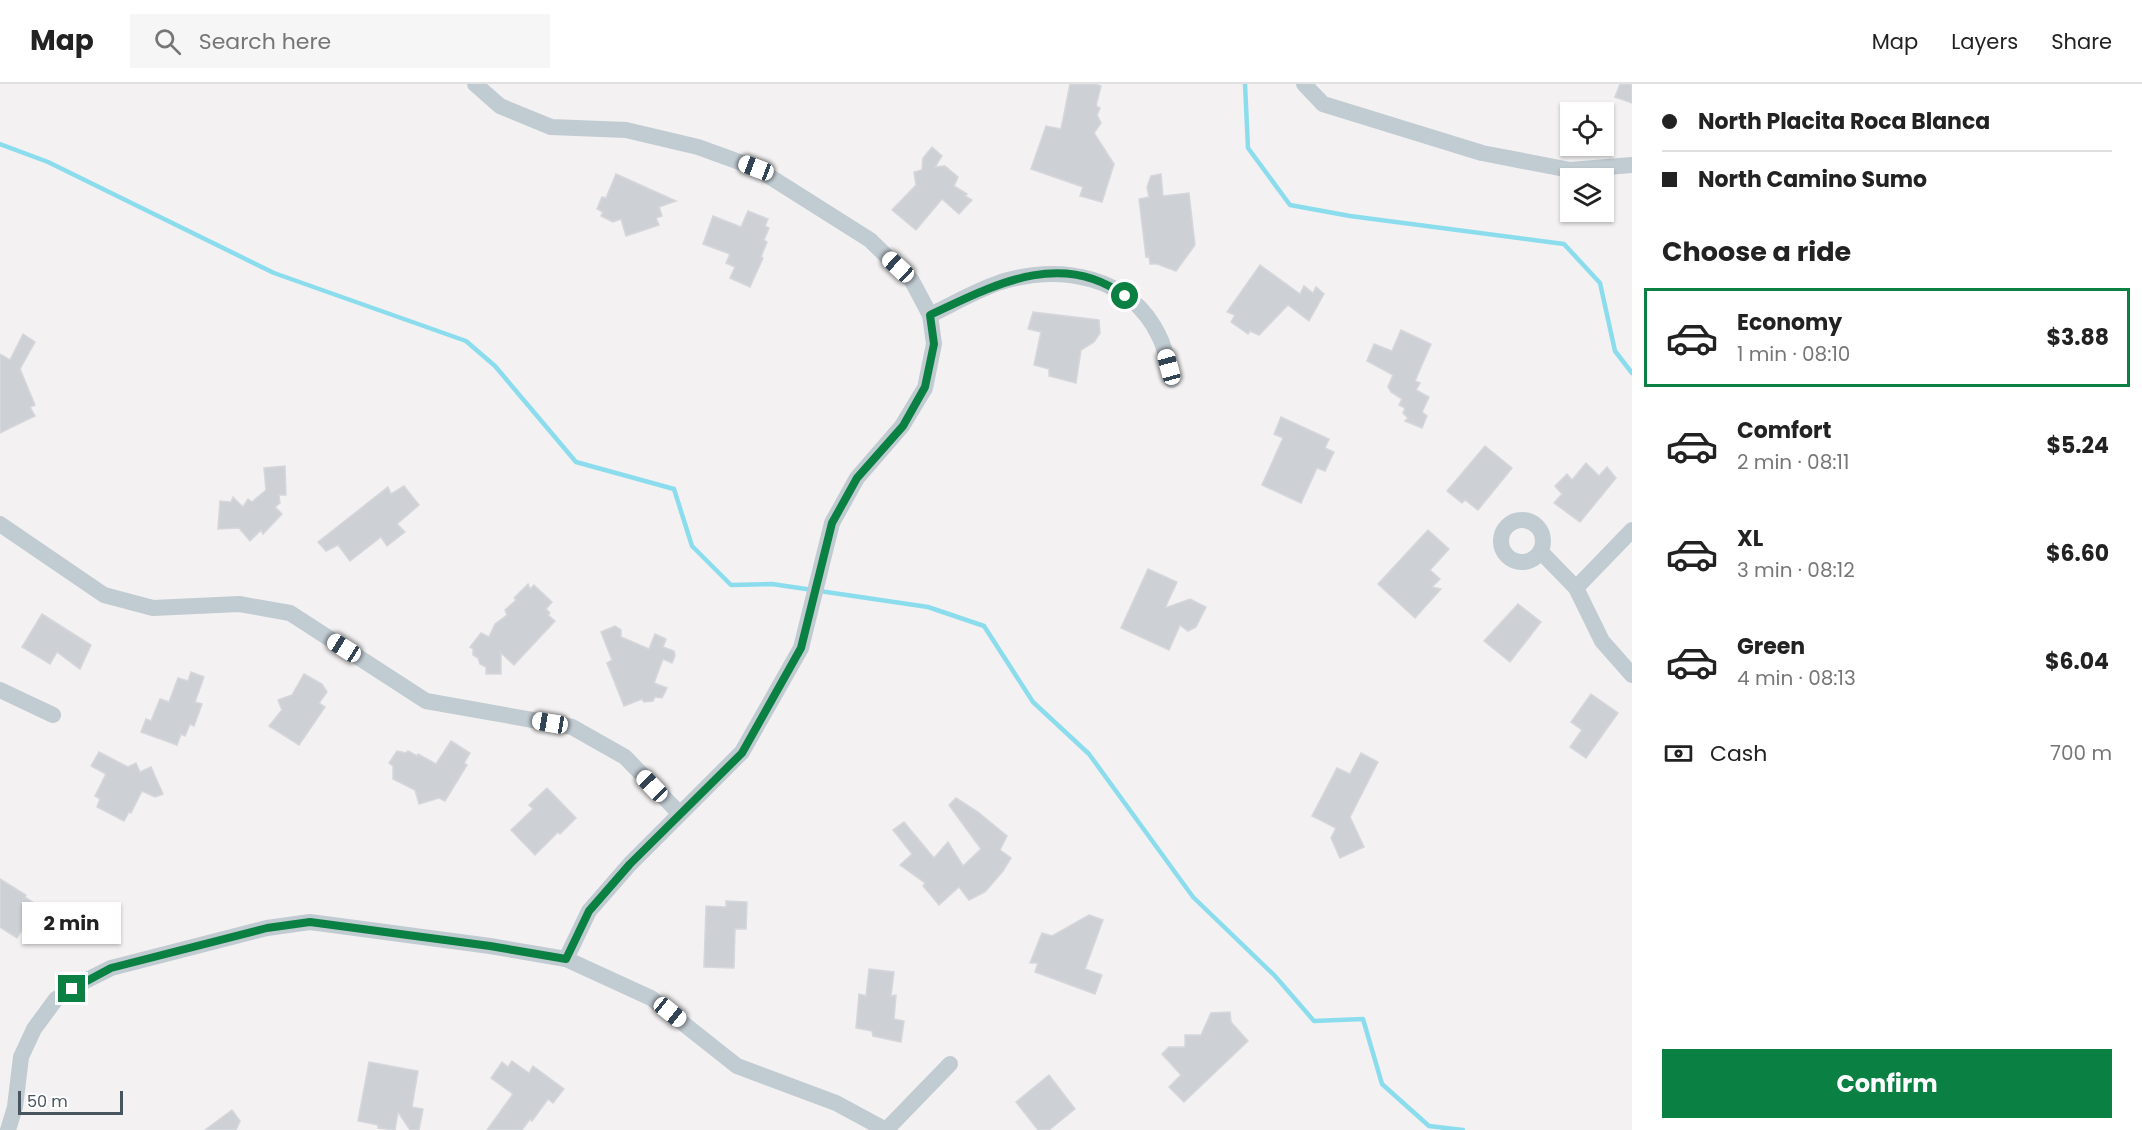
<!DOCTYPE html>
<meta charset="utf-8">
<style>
:root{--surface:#fff;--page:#f6f6f6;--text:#222;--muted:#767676;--line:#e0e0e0;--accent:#0b8043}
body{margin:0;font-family:Poppins,sans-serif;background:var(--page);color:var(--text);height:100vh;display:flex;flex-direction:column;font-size:22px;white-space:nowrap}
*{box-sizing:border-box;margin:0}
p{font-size:20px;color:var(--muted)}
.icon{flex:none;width:33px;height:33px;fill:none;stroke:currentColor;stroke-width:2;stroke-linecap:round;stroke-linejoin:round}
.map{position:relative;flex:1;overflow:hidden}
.sheet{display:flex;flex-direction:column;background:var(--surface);width:510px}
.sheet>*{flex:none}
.hud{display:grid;align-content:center;height:132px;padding:0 30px;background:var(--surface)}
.buttons{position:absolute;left:1560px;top:18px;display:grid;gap:12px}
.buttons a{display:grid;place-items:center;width:54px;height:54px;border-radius:0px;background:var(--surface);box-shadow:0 2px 4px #0004;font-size:30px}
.scale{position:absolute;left:18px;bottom:15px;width:105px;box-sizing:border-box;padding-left:6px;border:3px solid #48555f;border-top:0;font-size:16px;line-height:21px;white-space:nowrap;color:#48555f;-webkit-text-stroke:4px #fff;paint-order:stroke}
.end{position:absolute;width:27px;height:27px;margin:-14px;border:8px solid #0b8043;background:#fff;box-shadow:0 0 0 3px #fff}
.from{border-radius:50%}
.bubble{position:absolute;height:42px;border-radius:0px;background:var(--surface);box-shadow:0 2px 4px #0004;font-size:20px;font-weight:700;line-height:42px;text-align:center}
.car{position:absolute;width:18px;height:36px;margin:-18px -9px;border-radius:8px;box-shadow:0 0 4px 2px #0007;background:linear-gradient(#fff 24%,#345 0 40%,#fff 0 76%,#345 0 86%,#fff 0)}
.hud b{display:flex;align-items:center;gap:21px;height:57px;font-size:22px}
.hud b+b{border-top:2px solid var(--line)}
.hud i{width:15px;height:15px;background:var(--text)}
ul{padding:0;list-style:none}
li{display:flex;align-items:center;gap:18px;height:99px;margin:0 12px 9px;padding:0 18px;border:3px solid transparent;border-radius:0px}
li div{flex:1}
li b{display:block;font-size:22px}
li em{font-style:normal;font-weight:700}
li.current{border-color:var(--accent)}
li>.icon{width:54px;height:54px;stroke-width:1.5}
h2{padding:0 30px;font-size:27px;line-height:72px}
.pay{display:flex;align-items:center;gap:15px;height:66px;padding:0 30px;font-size:22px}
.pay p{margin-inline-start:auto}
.action{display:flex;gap:12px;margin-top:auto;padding:12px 30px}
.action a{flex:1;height:69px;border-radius:0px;background:var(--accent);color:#fff;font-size:24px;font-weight:700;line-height:69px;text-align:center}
header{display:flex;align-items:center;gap:36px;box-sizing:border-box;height:84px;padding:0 30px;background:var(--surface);border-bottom:2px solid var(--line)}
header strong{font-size:28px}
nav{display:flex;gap:33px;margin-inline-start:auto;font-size:21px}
.search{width:420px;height:54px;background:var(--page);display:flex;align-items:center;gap:15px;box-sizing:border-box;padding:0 21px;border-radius:0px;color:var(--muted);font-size:22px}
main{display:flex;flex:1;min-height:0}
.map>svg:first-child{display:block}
</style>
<header>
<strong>Map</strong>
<div class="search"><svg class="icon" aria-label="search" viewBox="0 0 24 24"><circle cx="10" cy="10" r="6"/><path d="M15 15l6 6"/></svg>Search here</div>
<nav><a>Map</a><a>Layers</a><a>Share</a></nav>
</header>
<main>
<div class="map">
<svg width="1632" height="1046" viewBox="0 0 1632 1046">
<rect width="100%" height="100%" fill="#f3f1f1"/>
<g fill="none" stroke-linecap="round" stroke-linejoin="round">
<g stroke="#8bddee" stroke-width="4.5">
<polyline points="1245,0 1248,64 1290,121 1350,132 1564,160 1600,199 1615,267 1632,289"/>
<polyline points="0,60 48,78 274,189 466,257 495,282 576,378 674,405 692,462 731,501 772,500 928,523 984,542 1033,618 1089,670 1193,813 1275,892 1314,937 1363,935 1382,1000 1429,1042 1463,1046"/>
</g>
</g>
<g fill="#cdd0d5" stroke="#d5d7dc" stroke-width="1.5">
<polygon points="1070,0 1095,0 1101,2 1096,22 1100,24 1097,31 1101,39 1094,49 1114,80 1102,118 1080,112 1083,103 1031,85 1046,42 1061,45"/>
<polygon points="1620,0 1632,0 1632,19 1615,13"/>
<polygon points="932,63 942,72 935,83 945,82 958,93 954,102 967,110 965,112 972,116 959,130 942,115 916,146 892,126 916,101 914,88 922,86 923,74"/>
<polygon points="616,90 676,117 659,123 662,132 656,134 659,141 626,152 621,135 613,138 601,132 603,128 597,125 602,113 606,114"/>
<polygon points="1161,90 1163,112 1189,109 1195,161 1176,187 1157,180 1150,180 1149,172 1146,173 1139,115 1149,113 1147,103 1151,92"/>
<polygon points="748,127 768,135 765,142 769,144 764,156 767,158 761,173 763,174 750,203 730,194 735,183 726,179 730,170 703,160 713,132 741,143"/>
<polygon points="1260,181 1300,210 1304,202 1313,209 1316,203 1324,210 1309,237 1288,221 1259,251 1250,247 1248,250 1231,238 1235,231 1227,228"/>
<polygon points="1033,228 1099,236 1100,249 1094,258 1081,266 1076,299 1049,292 1049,285 1034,281 1041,248 1028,245"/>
<polygon points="1401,246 1431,260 1415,297 1420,299 1416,306 1429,313 1422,328 1427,332 1422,344 1405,337 1408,334 1403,329 1405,324 1399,321 1402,315 1391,308 1388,303 1393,291 1367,277 1374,260 1392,267"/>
<polygon points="23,250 35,258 20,285 35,321 30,323 35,332 0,349 0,270 10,276"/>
<polygon points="1281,333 1329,355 1325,364 1334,368 1325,387 1317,384 1301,419 1262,401 1283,354 1274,350"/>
<polygon points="1485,362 1512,384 1478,426 1465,416 1462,419 1447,407"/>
<polygon points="1586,379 1599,392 1607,383 1616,394 1580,438 1554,419 1562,410 1555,402 1567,390 1572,396"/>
<polygon points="285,382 286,411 279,411 280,419 275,423 282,430 263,450 261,446 250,457 239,444 218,445 220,417 231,418 233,413 243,423 248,415 252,418 266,406 264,384"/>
<polygon points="404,402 419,421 397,440 405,448 387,462 381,453 350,477 338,461 326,467 318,458 388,403 391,410"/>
<polygon points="1428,446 1449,465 1430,486 1440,495 1432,503 1441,505 1415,534 1378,500"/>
<polygon points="1148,485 1177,498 1165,524 1190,515 1206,523 1196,543 1188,547 1180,541 1169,566 1121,544"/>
<polygon points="528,500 530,505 534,501 552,518 546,525 550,529 548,531 555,537 514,581 501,569 501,590 486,590 486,583 480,580 478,574 473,571 473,565 470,563 481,549 489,553 495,540 507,531 505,526 516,516 514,514"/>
<polygon points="1518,520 1541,538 1510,578 1484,557"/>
<polygon points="42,530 91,561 80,585 57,568 50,580 22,563"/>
<polygon points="615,542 621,546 621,553 649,565 655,550 666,555 663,563 674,567 675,572 672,579 663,575 654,599 667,604 662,614 655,613 653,617 644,618 642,615 624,622 607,579 612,576 601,548"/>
<polygon points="191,588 204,593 195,618 202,620 194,642 190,640 185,652 181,650 177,661 141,648 146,635 151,637 160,615 169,618 178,594 188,597"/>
<polygon points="304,590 322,600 327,608 319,619 325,623 299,661 269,642 282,626 278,616 292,611"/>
<polygon points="1591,610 1618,629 1586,674 1570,663 1582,646 1571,638"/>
<polygon points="451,657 470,669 464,679 467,681 445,717 439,714 419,720 415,706 393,695 393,682 389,679 397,667 406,669 408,667 417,672 418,670 436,680"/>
<polygon points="99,668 128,683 136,679 140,688 151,683 163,710 155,713 142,707 131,729 129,728 124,737 97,723 100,715 95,712 106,690 91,682"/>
<polygon points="1361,669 1378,678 1350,733 1364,763 1340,774 1331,754 1336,744 1312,732 1337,684 1350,690"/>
<polygon points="547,704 576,734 560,750 558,748 535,771 511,746 533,725 529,721"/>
<polygon points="956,714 978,728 1007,752 1000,766 1011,774 1003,787 985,808 969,816 959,803 939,821 923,802 925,799 900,781 912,770 893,746 904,738 934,774 948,758 963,782 981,765 949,721"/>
<polygon points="0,795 26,811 25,813 37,821 17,854 0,843"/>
<polygon points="726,817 747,818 746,845 735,845 734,884 704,883 706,822 726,823"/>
<polygon points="1089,831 1103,836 1085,885 1102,891 1095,910 1035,888 1038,879 1030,879 1042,849 1052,852"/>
<polygon points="869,885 894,888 891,912 896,911 894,935 904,937 901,958 873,952 872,947 856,944 859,910 866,912"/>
<polygon points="1230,928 1231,938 1248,957 1184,1018 1169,1003 1181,991 1162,970 1169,963 1185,963 1185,951 1201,951 1211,929"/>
<polygon points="512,977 529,989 533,982 564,1005 553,1019 548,1015 532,1037 530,1035 522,1046 487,1046 513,1010 491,994 502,978 508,983"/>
<polygon points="369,978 418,987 412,1023 423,1025 419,1046 410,1046 398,1028 395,1046 378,1044 378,1041 358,1037"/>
<polygon points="1049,991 1075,1025 1049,1046 1038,1046 1016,1018"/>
<polygon points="232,1026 240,1037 236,1046 205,1046"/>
</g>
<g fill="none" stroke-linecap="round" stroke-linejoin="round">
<g stroke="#c1cbd2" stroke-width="16">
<polyline points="475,0 500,22 551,43 626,46 698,63 756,84 870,156 912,197 930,231 934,260 925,304 902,342 857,394 832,439 801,564 742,668 630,780 589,827 566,875 651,914 737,982 836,1019 886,1046"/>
<polyline points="1304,0 1323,20 1482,69 1570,86 1632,81"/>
<path d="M930,231c23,-11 47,-25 71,-33 59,-18 129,-7 158,54 7,13 9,29 13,44"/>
<circle cx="1522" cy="457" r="21"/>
<polyline points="0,440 104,511 153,524 239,520 290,529 426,617 572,643 625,673 680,730"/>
<polyline points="1541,468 1576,504 1602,557 1632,591"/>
<polyline points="1576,504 1632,446"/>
<polyline points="0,606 53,631"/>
<polyline points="8,1046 15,1023 21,973 34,945 56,915 87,896 111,884 267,844 310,838 490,862 566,875"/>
<polyline points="886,1046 950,980"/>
</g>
</g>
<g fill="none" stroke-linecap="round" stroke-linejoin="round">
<path stroke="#0b8043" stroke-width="8" d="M72,905l39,-21 156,-40 43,-6 180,24 76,13 23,-48 41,-47 112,-111 59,-105 31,-125 25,-45 46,-52 22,-39 9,-43 -4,-29c62,-29 131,-67 195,-19"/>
</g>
</svg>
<div class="buttons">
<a><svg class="icon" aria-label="locate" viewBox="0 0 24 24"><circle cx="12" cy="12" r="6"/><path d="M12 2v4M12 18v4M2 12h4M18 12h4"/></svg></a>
<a><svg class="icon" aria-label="layers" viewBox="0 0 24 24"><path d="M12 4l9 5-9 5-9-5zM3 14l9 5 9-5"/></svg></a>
</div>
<div class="scale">50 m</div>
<i class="end from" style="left:1125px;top:212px"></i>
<i class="end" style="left:72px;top:905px"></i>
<div class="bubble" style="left:22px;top:818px;width:99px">2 min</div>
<i class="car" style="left:756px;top:84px;rotate:291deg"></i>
<i class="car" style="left:898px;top:183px;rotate:313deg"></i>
<i class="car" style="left:1169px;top:283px;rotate:345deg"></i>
<i class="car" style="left:344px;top:564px;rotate:302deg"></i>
<i class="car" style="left:550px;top:639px;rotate:280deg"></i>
<i class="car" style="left:652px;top:702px;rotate:316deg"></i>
<i class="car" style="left:670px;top:928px;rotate:129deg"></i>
</div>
<section class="sheet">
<div class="hud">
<b><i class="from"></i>North Placita Roca Blanca</b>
<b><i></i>North Camino Sumo</b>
</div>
<h2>Choose a ride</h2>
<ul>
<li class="current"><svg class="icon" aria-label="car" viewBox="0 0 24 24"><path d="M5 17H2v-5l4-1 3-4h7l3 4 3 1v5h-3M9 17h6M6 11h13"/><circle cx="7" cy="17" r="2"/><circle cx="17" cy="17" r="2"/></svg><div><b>Economy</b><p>1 min · 08:10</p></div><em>$3.88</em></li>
<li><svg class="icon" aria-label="car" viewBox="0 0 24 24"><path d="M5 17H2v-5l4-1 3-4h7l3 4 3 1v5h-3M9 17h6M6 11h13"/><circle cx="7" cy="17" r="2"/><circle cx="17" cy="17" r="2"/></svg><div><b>Comfort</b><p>2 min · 08:11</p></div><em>$5.24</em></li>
<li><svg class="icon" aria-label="car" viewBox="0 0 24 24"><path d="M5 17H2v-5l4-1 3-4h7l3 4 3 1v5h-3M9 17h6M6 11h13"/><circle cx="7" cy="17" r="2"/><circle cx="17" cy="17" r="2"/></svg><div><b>XL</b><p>3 min · 08:12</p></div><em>$6.60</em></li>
<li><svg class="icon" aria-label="car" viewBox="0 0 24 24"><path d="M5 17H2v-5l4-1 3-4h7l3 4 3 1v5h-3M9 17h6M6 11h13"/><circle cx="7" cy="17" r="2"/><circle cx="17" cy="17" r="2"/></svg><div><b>Green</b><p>4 min · 08:13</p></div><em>$6.04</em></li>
</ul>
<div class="pay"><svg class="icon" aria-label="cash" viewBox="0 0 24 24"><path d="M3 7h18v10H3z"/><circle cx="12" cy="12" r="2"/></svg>Cash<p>700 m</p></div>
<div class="action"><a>Confirm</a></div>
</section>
</main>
